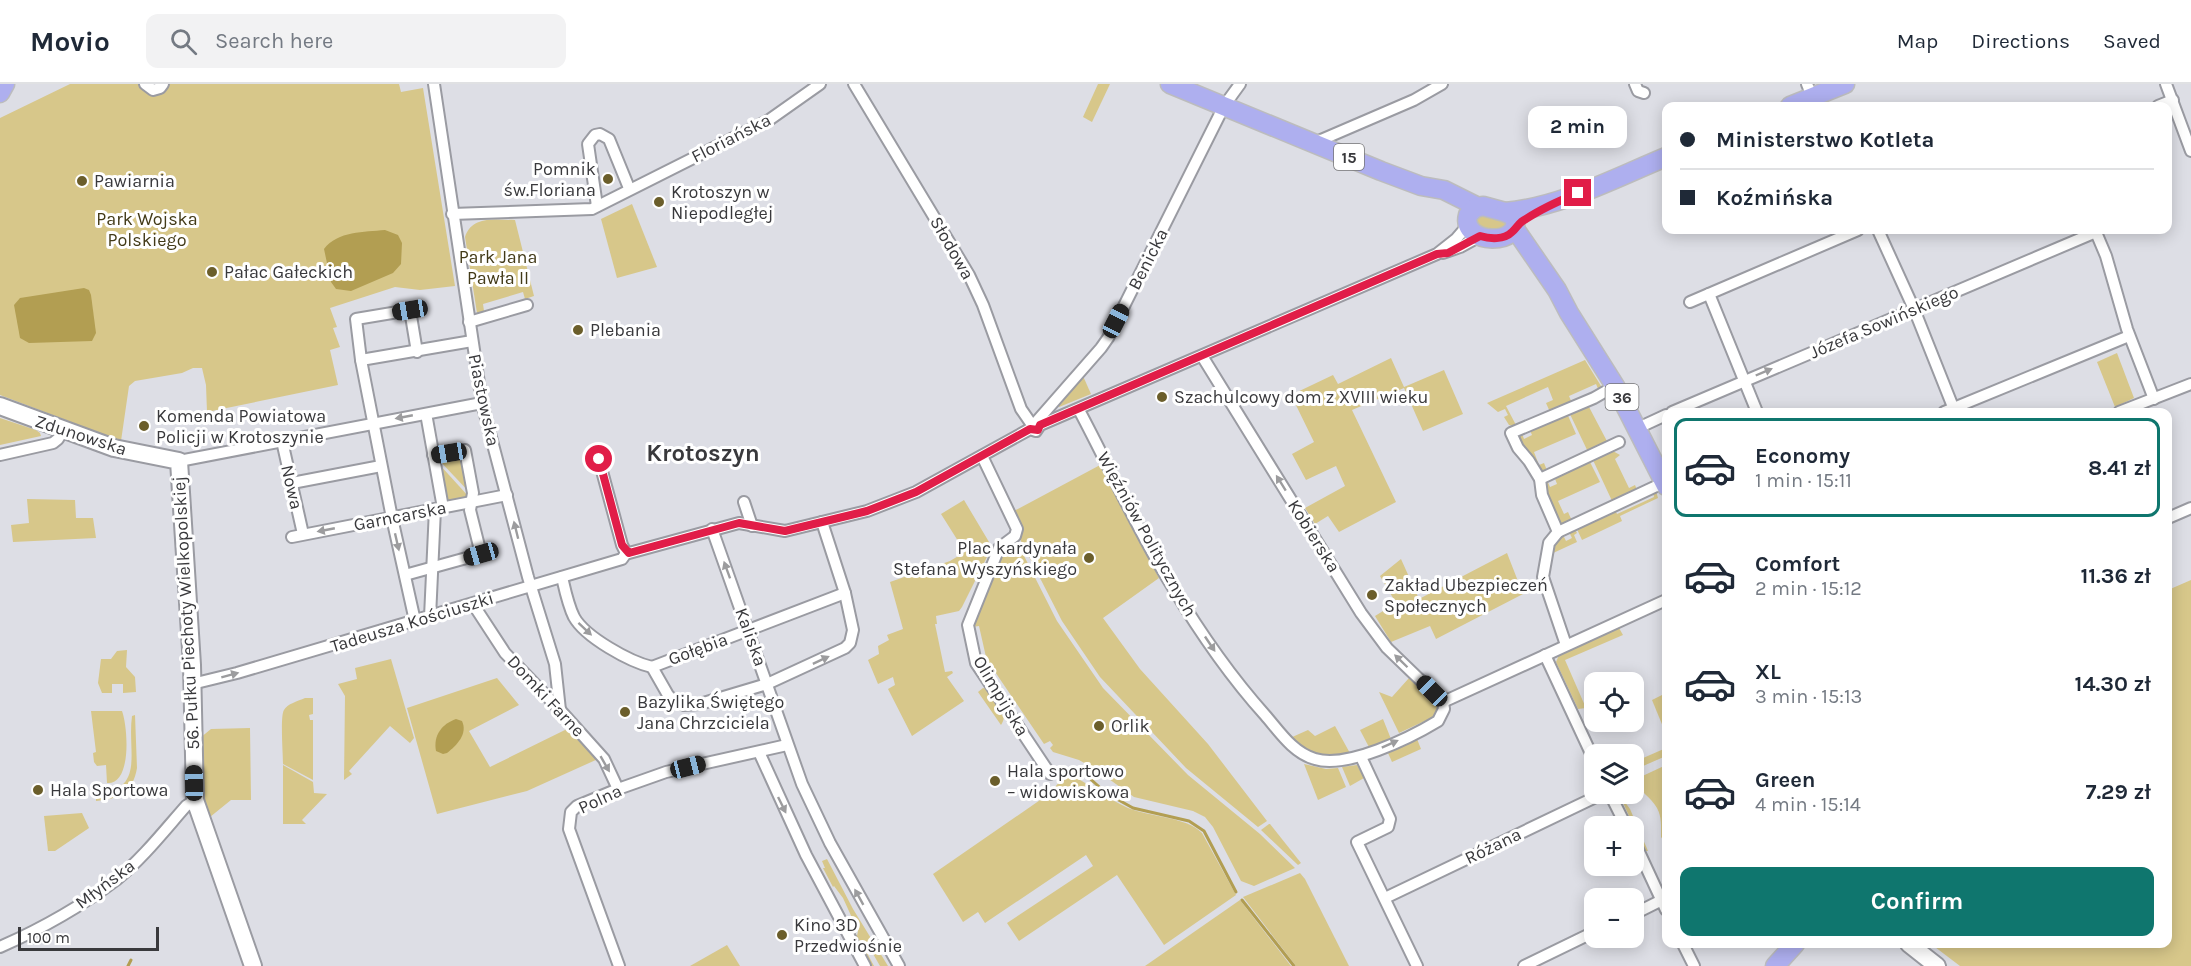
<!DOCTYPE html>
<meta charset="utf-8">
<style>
:root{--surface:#fff;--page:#f2f2f3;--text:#1f2937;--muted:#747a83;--line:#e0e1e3;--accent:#0f766e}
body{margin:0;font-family:Karla,sans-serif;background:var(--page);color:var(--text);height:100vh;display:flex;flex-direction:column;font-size:22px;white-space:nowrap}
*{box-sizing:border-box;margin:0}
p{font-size:20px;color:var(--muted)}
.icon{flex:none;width:33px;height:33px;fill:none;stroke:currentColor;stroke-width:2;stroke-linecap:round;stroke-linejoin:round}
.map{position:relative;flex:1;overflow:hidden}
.panel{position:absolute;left:1662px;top:324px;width:510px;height:540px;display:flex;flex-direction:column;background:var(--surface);border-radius:12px;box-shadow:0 3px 15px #0003}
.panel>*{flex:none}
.guide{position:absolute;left:1662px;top:18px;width:510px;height:132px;border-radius:12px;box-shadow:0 3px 15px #0003;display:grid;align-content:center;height:132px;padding:0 18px;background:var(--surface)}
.buttons{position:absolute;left:1584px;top:588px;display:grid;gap:12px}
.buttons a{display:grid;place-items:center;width:60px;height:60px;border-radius:12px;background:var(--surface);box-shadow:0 3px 15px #0003;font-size:30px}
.scale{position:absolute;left:18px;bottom:15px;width:141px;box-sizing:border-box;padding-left:6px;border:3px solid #39393c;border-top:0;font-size:16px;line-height:21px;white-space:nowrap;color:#39393c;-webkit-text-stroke:4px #fff;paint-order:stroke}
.end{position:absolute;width:27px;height:27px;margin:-14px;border:8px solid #e11d48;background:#fff;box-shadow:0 0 0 3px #fff}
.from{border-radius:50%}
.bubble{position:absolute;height:42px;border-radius:12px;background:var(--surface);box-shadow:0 3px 15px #0003;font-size:20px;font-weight:700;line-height:42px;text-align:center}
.car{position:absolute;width:18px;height:36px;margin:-18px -9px;border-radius:8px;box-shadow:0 0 4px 2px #0007;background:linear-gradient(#222 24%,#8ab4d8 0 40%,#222 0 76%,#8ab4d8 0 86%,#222 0)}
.guide b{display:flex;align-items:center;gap:21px;height:57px;font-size:22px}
.guide b+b{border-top:2px solid var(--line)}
.guide i{width:15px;height:15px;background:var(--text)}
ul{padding:10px 0 0;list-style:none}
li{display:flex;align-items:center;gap:18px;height:99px;margin:0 12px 9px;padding:0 6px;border:3px solid transparent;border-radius:12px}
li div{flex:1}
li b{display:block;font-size:22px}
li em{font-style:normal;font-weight:700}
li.on{border-color:var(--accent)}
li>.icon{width:54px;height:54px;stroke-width:1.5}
.primary-button{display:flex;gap:12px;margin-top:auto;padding:12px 18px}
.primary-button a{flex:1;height:69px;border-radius:12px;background:var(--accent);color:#fff;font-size:24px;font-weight:700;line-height:69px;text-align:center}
header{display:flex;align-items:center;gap:36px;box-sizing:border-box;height:84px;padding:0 30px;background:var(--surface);border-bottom:2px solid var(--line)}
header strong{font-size:28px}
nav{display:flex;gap:33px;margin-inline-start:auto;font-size:21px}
.search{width:420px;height:54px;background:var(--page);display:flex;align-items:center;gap:15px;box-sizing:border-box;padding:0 21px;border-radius:12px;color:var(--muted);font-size:22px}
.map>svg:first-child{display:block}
</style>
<header>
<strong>Movio</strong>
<div class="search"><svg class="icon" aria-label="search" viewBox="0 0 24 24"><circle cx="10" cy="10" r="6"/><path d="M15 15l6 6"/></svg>Search here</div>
<nav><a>Map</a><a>Directions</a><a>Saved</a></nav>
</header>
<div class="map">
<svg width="2191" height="882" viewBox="0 0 2191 882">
<rect width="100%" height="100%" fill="#dddee5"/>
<g fill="#d7c78a">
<polygon points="70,0 399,0 401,8 423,4 455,202 420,206 395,203 330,224 337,243 333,244 340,263 330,266 338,301 207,328 206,301 202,284 193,284 182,289 135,297 129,302 121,357 0,311 0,34"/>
<polygon points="1098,0 1110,0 1092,38 1083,33"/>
<polygon points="632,120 657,183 617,194 601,135"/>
<polygon points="1480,131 1503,136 1508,139 1498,148 1478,143 1476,136"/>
<path d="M515,136l19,76 -9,3 -2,-7 -40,12 1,7 -7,2 -12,-76c7,-22 32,-17 50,-17z"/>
<polygon points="2117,269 2134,314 2115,323 2097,278"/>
<polygon points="1391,274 1404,303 1444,286 1463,330 1423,347 1404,304 1352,326 1396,418 1339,448 1328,432 1315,440 1305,424 1345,402 1336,382 1306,396 1292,370 1314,358 1291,311 1333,291 1338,300"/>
<polygon points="1585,276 1601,302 1599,307 1596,300 1569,312 1572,319 1550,328 1546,319 1553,316 1548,303 1506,322 1517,343 1509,341 1504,333 1508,331 1505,325 1498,328 1487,319"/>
<polygon points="1083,292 1091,310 1059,323 1058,320"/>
<polygon points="1592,320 1589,323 1609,361 1589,370 1568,326"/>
<polygon points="1566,327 1576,350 1534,368 1539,381 1544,379 1548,389 1542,390 1516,355 1521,347 1524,355 1532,351 1529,344"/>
<polygon points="0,334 36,346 40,349 41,352 0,361"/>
<polygon points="1611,366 1620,371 1615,375 1629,404 1635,401 1637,406 1613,419 1592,374"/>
<polygon points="461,371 470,409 439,376 440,373"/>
<polygon points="1589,376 1600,398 1558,417 1564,430 1568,428 1573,439 1563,441 1560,439 1548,417 1544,400 1547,396 1550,403 1557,400 1554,392"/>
<polygon points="439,380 469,413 468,414 444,418"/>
<polygon points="1102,380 1159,494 1103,534 1140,585 1208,660 1267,737 1258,743 1186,684 1100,593 1062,537 1020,455 1022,445 1014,427"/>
<polygon points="1656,407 1658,414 1620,432 1622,437 1582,456 1576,443 1614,424 1617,430 1654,413 1653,408"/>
<polygon points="27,415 75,416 76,434 93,434 96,454 13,458 11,441 29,439"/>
<polygon points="964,416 992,463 962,523 959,527 936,532 937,540 935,540 945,588 952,587 953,589 947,593 964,617 912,652 888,605 895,601 893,593 878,600 868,576 879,570 878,562 889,556 887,551 903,545 890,498 950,477 965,468 941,430"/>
<polygon points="1574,443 1577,449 1574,451 1577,458 1551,470 1552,464 1562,449 1566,457 1572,454 1568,446"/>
<polygon points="1017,458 1057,537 1103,604 1188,691 1260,750 1295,784 1254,802 1241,797 1213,743 1205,733 1193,727 1134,713 1095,685 1079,676 1053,668 1050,664 1053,661 1050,657 1044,660 987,576 981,579 979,575 986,573 979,542 972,543 1001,470 1009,461"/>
<polygon points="1507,469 1523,510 1436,555 1430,542 1391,558 1375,532 1396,519 1380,492 1401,475 1419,515"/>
<polygon points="2191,496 2191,882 1960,882 1931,860 2168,860 2168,506"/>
<polygon points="1619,544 1623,551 1565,576 1586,624 1578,625 1556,578 1559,571"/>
<polygon points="127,566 126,583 135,593 136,608 123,609 123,600 112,600 112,609 102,609 98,599 101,575 111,575 117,567"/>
<polygon points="391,575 414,654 410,659 390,642 349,687 352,690 344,696 345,612 338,600 357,595 355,584"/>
<polygon points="497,594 519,621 469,647 490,683 569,644 598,675 527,707 437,730 407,624"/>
<polygon points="1409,594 1437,619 1438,628 1431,637 1429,635 1399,649 1379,608 1392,613"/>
<path d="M983,604l5,1c8,11 22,24 13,36l-23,-33z"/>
<polygon points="1666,609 1666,650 1652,616"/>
<path d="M305,614h8v16l-4,1 1,5h3v60l-30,-16c0,-11 -3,-48 1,-54 3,-6 14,-9 21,-12z"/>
<path d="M91,627h31c6,16 10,74 -15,72l-1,-18 -9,1 -3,-4 -1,-9 3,-1z"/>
<path d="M135,631l2,53c-4,24 -18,31 -41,33v-7c50,-4 31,-42 36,-78z"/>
<polygon points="1383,635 1391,655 1370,665 1360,646"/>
<polygon points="1335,642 1351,671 1341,673 1310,670 1290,654 1308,646 1315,652"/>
<polygon points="250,644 251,716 231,716 210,733 203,714 200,654 211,645"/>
<polygon points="1417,655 1421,665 1392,678 1388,669"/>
<polygon points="1666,664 1666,672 1634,686 1634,678"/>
<polygon points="1304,680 1326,685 1338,684 1346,703 1318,716"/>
<polygon points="283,681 313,698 314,709 327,710 302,736 306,740 283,740"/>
<polygon points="1357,681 1364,694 1350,702 1342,683"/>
<path d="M1666,681v79l-5,-7c0,-10 1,-20 -4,-29 -6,-11 -17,-16 -23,-28z"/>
<path d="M1067,689c21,10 39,25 61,35 22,9 59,9 74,25l34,62 -72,50 -47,-70 -98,66 -12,-18 86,-57 -7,-11 -101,68 -7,-11 -15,10 -30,-48 123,-85 -1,-2z"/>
<polygon points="1619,710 1630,725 1648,767 1645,767"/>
<polygon points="82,729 89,744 55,767 48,767 44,732"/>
<polygon points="1269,740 1270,740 1301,779 1298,781 1261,746"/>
<polygon points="827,775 853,825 888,882 880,882 872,868 866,867 874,882 869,882 829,806 831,805 857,852 858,847 843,814 834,802 833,803 823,784 825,784 822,777"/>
<polygon points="1300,789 1305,795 1349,882 1296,882 1243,813"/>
<polygon points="1240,816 1291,882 1145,882"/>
<polygon points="727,861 740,882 690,882"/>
</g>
<g fill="#b29e52">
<path d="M385,146l13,5 4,8 -1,21 -8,9 -42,18 -15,-2 -5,-7 -7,-33c14,-18 40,-17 61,-19z"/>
<polygon points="84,204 89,206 91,211 96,249 92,257 29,259 20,254 14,221 20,214"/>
<path d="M456,635l6,2c6,13 -5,24 -15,32l-4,1 -7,-3c-3,-16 6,-27 20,-32z"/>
</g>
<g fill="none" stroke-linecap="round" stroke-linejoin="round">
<g stroke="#b29e52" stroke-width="3">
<polyline points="1075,687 1086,691 1106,709 1133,724 1189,737 1204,747 1236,808"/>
<polyline points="1242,816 1294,882"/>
<polyline points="128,882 131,876"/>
</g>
<defs>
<g id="street">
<polyline points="145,0 153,6 160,4 163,0"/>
<polyline points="434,0 482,319 528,493 555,580 560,626"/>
<polyline points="854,0 969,191 983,221 1021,325 1030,338"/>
<polyline points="1635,0 1638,7 1644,9"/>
<polyline points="1807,0 1816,22"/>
<polyline points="2166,0 2191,67"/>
<polyline points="2158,22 2173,16"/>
<polyline points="1314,59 1414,16 1442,0"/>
<polyline points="597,122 588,60 595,51 600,50 609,55 629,104"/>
<polyline points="452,130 592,125 769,36 820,0"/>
<polyline points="1878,146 1914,225 1955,328"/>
<polyline points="2095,146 2106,172 2127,245 2154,315"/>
<polyline points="1443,169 1460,163 1480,152"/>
<polyline points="1709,210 1757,328"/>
<polyline points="1690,218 1858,146"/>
<polyline points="469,238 527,221"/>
<polyline points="1202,272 1361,529 1387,564 1443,618"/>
<polyline points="361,276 472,257"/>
<path d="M1079,326c31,58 58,120 93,176 27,45 58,90 93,129 14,16 28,38 50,44 32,10 95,-21 123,-38l6,-12 -1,-7"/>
<polyline points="1672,328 2096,148"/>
<polyline points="1944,328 2129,252"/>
<polyline points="2119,328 2191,300"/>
<polyline points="427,335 443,424"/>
<polyline points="1037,337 1101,264 1108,254 1224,22 1240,0"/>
<polyline points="1638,344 1666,331"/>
<polyline points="282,357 303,450"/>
<polyline points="0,371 53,359 58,355 64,345"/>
<polyline points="982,372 1017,445 1015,452 999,464 968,541 976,579 1050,690"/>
<polyline points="599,376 622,461 625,467 629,469 739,439 785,447 867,427 916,408 1030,345 1036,347 1040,341 1437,170 1456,155 1468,141"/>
<polyline points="179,377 482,319"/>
<polyline points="1540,395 1619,358"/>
<polyline points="292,399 381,382"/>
<polyline points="744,418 752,442"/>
<polyline points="2168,434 2191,424"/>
<polyline points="712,445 802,700 830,759 899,882"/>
<polyline points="1558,448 1665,398"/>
<polyline points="292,453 507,411"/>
<polyline points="405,491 481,470 470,426 473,409 465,366 433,371"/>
<path d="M562,493c3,13 6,28 12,40 11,20 56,45 78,50"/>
<polyline points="473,520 505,569 560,626 604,675 618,705"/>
<polyline points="430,533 435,425"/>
<polyline points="415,537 392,434 361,276 356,235 410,226 417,268"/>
<polyline points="1566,561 1543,493 1549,459 1558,448 1542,411 1540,395 1529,377 1518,364 1511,349 1594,314 1615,302"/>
<polyline points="1545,571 1594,676"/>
<polyline points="652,583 668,611 674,617 684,621 700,620 767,600 845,564 850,559 853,546 845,509 822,438"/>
<polyline points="652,583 845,509"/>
<polyline points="192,600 237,589 622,475 627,468"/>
<polyline points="1443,618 1666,516"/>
<polyline points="759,668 806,771 865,882"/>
<polyline points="1361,673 1390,735 1388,743 1357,758 1417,882"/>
<polyline points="1610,710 1626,742"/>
<polyline points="1634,757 1666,826"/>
<polyline points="1385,814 1602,710"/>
<polyline points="1634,830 1662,816"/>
<polyline points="1683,860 1694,882"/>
<path d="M0,863c41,-18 80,-40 116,-67 26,-21 48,-49 70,-74l9,-6"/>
<polyline points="619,882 569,745 571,728 577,722 618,705 666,688 787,661"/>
<polyline points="1524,882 1594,848"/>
</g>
<g id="secondary">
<polyline points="0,322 114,364 179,377 192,581 195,716 253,882"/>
<polyline points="1909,860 1937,882"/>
</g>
<g id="primary">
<polyline points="1170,0 1381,87 1421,102 1444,106 1478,123"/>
<polyline points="0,9 5,0"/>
<polyline points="1790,22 1845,0"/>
<path d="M1483,122l22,6 9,5c11,29 -54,29 -46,-2l7,-7z"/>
<path d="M1505,128c56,-5 110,-34 161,-55"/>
<polyline points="1515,145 1557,206 1569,229 1615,302 1666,402"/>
<polyline points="1775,882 1795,860"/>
</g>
</defs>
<use href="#street" stroke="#9a9ba2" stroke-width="14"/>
<use href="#secondary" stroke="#9a9ba2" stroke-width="20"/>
<use href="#primary" stroke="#bcbcbd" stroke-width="21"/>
<use href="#street" stroke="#fff" stroke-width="10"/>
<use href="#secondary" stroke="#fff" stroke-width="16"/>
<use href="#primary" stroke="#aeafef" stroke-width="18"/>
</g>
<defs><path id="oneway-solid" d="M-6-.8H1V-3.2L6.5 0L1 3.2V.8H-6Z" transform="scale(1.5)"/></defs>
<g fill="#9c9c9e">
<use href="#oneway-solid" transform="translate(1764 288) rotate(-23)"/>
<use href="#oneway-solid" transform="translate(404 333) rotate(169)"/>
<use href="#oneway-solid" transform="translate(1281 399) rotate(-122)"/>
<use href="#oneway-solid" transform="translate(326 446) rotate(169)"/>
<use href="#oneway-solid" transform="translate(516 446) rotate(-104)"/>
<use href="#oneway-solid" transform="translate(397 458) rotate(77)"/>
<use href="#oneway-solid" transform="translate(727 486) rotate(-110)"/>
<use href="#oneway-solid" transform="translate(585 545) rotate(43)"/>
<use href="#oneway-solid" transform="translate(1210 560) rotate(56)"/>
<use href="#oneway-solid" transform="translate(821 576) rotate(-25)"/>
<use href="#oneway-solid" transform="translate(1401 577) rotate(-136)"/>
<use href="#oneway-solid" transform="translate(230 591) rotate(-15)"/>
<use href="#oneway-solid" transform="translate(1390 660) rotate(-24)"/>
<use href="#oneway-solid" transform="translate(605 680) rotate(60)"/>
<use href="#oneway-solid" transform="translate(782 721) rotate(64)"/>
<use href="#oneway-solid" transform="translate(859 813) rotate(-119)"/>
</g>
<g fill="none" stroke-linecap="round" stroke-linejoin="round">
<path stroke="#e11d48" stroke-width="8" d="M599,375l23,86 7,8 110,-30 46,8 82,-20 49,-19 114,-63 8,1 2,-5 397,-171 11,-1 32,-17c10,3 24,4 32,-4 5,-4 7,-10 14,-13 15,-10 35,-19 52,-26"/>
</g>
<g fill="#6b5e2b" stroke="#fff" stroke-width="2">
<circle cx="608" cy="95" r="6"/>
<circle cx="82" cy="97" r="6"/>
<circle cx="659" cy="118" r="6"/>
<circle cx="212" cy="188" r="6"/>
<circle cx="578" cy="246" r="6"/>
<circle cx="1162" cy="313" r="6"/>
<circle cx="144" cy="342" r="6"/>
<circle cx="1089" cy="474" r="6"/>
<circle cx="1372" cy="511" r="6"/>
<circle cx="625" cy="628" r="6"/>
<circle cx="1099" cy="642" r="6"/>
<circle cx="995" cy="697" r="6"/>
<circle cx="38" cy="706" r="6"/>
<circle cx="782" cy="851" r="6"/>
</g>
<g text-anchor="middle" stroke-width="6" stroke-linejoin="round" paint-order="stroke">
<g fill="#fff" stroke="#747476" stroke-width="1.5">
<rect x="1334" y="60" width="30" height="26" rx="4.5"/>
<rect x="1605.5" y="300" width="33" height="26" rx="4.5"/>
</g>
<g font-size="16" font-weight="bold" fill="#39393c">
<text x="1349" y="79">15</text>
<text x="1622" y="319">36</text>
</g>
<g font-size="18" fill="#39393c" stroke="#fff">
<text transform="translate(731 54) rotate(-27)" y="6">Floriańska</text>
<text transform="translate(952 164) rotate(60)" y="6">Słodowa</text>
<text transform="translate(1148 175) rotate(-63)" y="6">Benicka</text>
<text transform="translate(1884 238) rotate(-23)" y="6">Józefa Sowińskiego</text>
<text transform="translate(484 316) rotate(78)" y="6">Piastowska</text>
<text transform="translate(81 351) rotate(18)" y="6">Zdunowska</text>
<text transform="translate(292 403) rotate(77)" y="6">Nowa</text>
<text transform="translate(400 432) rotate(-11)" y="6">Garncarska</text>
<text transform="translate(1147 450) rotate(61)" y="6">Więźniów Politycznych</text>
<text transform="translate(1314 452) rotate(58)" y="6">Kobierska</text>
<text transform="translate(186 529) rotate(-93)" y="6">56. Pułku Piechoty Wielkopolskiej</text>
<text transform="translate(412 538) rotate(-17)" y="6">Tadeusza Kościuszki</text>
<text transform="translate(751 553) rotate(70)" y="6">Kaliska</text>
<text transform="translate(698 565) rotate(-20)" y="6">Gołębia</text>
<text transform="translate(546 612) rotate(47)" y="6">Domki Farne</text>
<text transform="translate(1001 612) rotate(59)" y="6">Olimpijska</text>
<text transform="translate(600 715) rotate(-25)" y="6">Polna</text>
<text transform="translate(1493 762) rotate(-26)" y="6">Różana</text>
<text transform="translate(105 800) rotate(-37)" y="6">Młyńska</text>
</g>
<g font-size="18" fill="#39393c" stroke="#fff" text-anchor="start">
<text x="596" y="91" text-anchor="end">Pomnik<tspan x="596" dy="21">św.Floriana</tspan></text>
<text x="94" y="103">Pawiarnia</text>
<text x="671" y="114">Krotoszyn w<tspan x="671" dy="21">Niepodległej</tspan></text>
<text x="224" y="194">Pałac Gałeckich</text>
<text x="590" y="252">Plebania</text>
<text x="1174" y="319">Szachulcowy dom z XVIII wieku</text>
<text x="156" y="338">Komenda Powiatowa<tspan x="156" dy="21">Policji w Krotoszynie</tspan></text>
<text x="1077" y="470" text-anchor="end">Plac kardynała<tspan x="1077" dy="21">Stefana Wyszyńskiego</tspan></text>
<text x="1384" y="507">Zakład Ubezpieczeń<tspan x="1384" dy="21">Społecznych</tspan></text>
<text x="637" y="624">Bazylika Świętego<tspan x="637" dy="21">Jana Chrzciciela</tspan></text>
<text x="1111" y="648">Orlik</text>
<text x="1007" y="693">Hala sportowo<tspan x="1007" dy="21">– widowiskowa</tspan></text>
<text x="50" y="712">Hala Sportowa</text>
<text x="794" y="847">Kino 3D<tspan x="794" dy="21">Przedwiośnie</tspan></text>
</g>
<g font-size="18" fill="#423a18" stroke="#fff">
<text x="147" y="141">Park Wojska<tspan x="147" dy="21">Polskiego</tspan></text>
<text x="498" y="179">Park Jana<tspan x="498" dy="21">Pawła II</tspan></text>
</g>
<g font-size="24" font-weight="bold" fill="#39393c" stroke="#fff">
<text x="703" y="377">Krotoszyn</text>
</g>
</g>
</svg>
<div class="buttons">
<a><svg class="icon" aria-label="locate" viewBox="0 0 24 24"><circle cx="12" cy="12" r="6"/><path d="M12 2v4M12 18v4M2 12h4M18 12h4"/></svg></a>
<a><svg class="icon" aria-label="layers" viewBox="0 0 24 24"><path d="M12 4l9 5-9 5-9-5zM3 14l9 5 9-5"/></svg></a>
<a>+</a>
<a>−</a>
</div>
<div class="scale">100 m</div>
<i class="end from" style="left:599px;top:375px"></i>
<i class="end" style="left:1578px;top:109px"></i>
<div class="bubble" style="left:1528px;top:22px;width:99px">2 min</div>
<i class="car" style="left:410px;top:226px;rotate:261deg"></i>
<i class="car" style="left:1116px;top:237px;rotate:27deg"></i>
<i class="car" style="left:449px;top:369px;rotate:261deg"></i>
<i class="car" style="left:481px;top:470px;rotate:254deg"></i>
<i class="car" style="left:1432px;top:607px;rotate:315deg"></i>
<i class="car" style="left:688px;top:683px;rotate:76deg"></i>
<i class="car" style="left:194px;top:699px;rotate:359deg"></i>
<div class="guide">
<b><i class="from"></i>Ministerstwo Kotleta</b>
<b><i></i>Koźmińska</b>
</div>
<section class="panel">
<ul>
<li class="on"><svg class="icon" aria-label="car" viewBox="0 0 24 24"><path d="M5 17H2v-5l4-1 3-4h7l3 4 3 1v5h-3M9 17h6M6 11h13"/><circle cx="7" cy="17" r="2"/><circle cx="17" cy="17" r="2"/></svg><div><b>Economy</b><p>1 min · 15:11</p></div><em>8.41 zł</em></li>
<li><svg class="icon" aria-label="car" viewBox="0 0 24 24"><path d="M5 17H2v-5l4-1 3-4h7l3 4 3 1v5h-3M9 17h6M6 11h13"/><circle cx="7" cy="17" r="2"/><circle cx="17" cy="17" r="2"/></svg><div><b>Comfort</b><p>2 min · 15:12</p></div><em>11.36 zł</em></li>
<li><svg class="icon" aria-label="car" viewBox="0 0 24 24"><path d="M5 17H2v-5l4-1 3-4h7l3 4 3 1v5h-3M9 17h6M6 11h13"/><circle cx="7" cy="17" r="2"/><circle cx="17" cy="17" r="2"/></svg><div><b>XL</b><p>3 min · 15:13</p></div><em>14.30 zł</em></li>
<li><svg class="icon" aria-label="car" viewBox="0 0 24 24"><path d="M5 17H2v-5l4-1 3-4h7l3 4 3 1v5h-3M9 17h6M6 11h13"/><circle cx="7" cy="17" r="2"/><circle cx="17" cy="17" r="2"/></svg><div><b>Green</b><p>4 min · 15:14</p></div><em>7.29 zł</em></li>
</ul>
<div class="primary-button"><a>Confirm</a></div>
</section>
</div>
